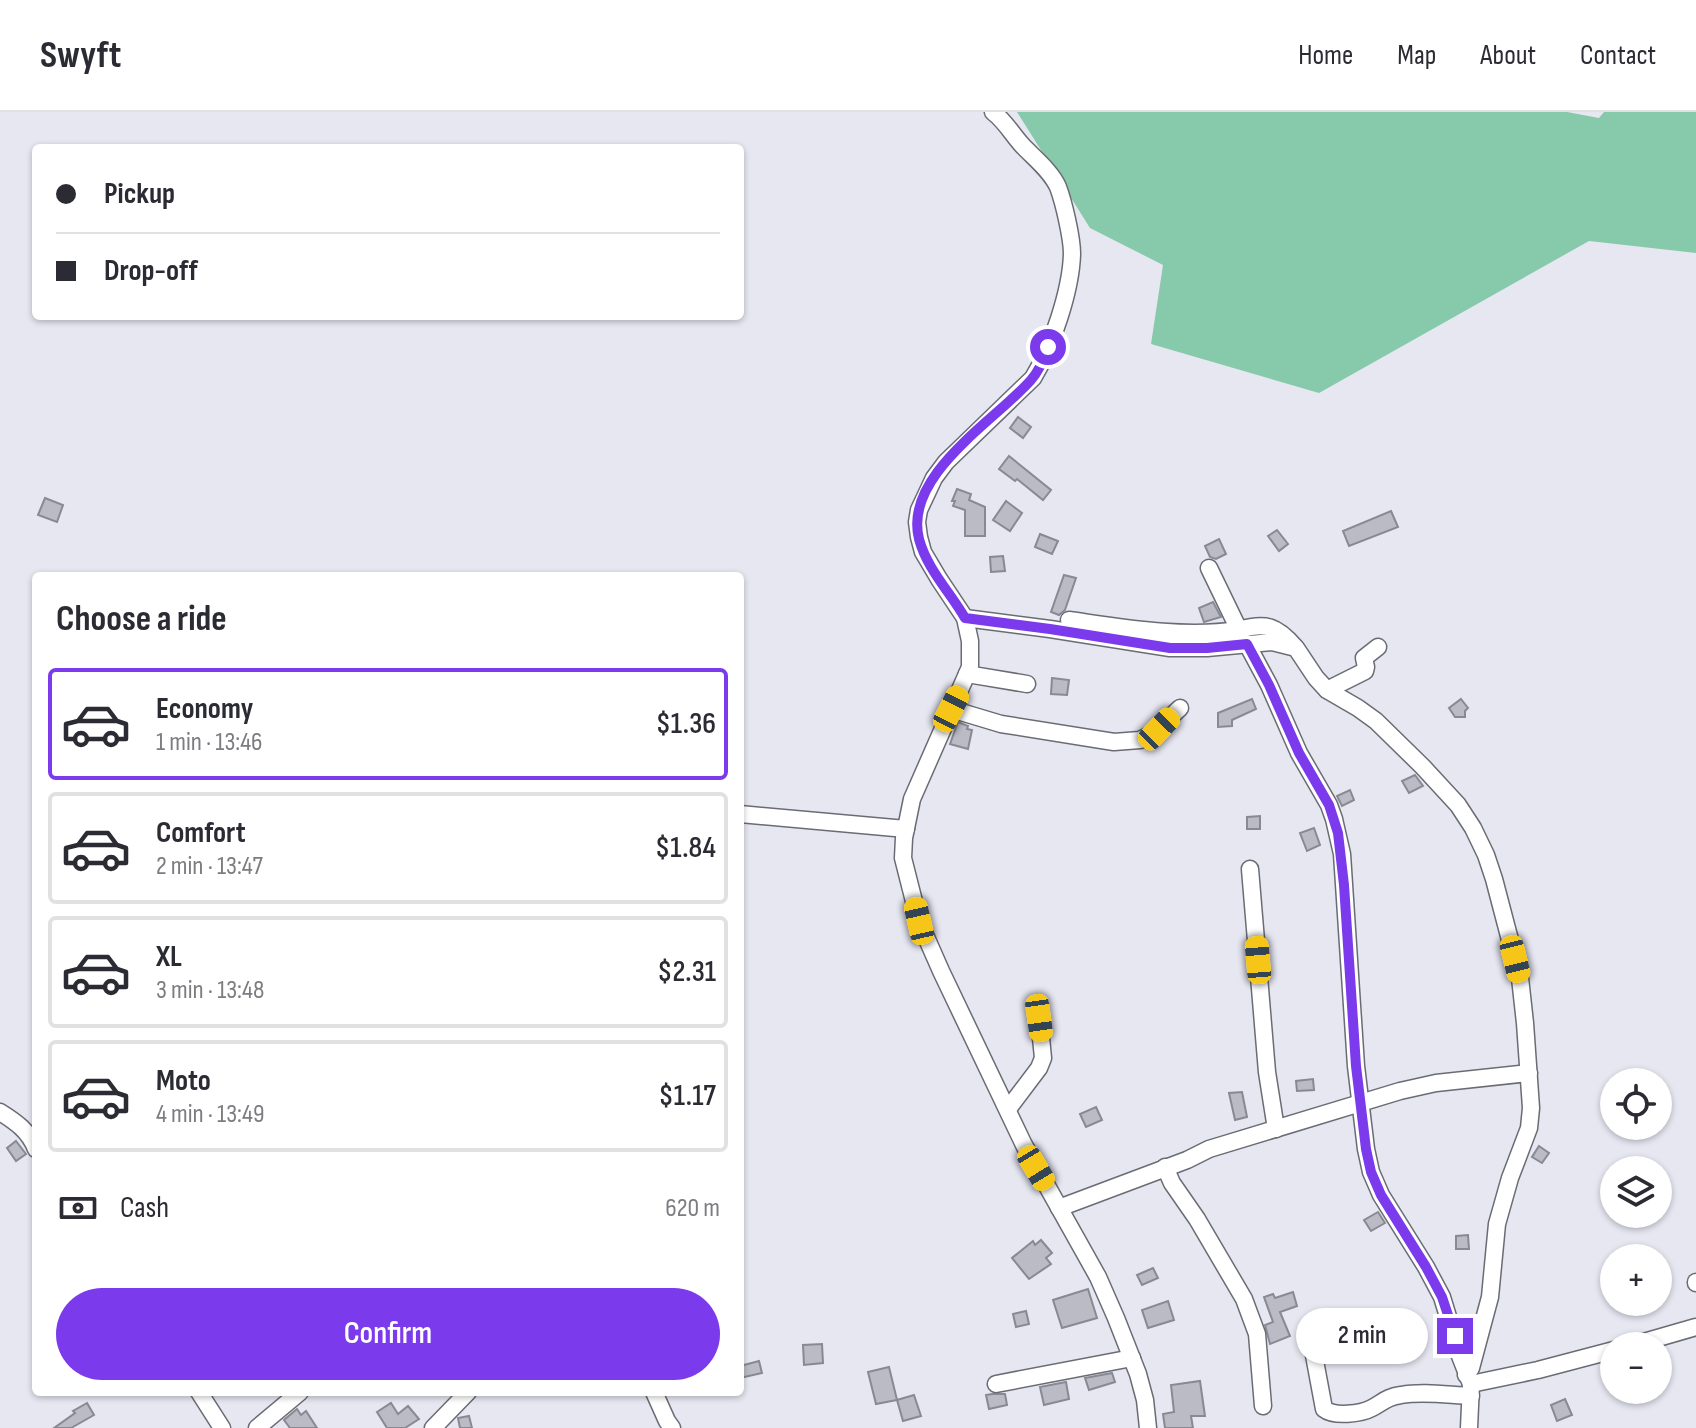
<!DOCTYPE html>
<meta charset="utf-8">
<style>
:root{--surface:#fff;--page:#f7f7f7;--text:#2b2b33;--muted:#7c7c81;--line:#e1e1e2;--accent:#7c3aed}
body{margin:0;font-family:"Sofia Sans Condensed",sans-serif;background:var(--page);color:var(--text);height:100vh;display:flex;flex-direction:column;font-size:30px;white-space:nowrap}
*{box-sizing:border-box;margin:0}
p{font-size:26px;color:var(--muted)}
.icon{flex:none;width:44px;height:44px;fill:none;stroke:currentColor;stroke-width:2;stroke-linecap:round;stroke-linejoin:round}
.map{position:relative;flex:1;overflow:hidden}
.panel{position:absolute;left:32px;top:460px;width:712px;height:824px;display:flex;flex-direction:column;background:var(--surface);border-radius:8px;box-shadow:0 2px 6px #0004}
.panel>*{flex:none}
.hud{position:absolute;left:32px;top:32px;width:712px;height:176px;border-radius:8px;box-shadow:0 2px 6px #0004;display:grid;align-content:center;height:176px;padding:0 24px;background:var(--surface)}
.fabs{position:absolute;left:1600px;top:956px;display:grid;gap:16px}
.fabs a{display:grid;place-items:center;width:72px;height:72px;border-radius:50%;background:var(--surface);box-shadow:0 2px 6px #0004;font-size:40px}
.end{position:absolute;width:36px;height:36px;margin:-18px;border:10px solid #7c3aed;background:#fff;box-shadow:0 0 0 4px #fff}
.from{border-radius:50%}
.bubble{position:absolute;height:56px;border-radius:28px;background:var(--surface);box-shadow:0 2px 6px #0004;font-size:26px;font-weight:600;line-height:56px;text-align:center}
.car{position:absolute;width:24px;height:48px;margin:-24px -12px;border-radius:10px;box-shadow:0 0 6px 2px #0007;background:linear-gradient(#f5c518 24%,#345 0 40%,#f5c518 0 76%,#345 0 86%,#f5c518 0)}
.hud b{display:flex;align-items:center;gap:28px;height:76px;font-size:30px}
.hud b+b{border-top:2px solid var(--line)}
.hud i{width:20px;height:20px;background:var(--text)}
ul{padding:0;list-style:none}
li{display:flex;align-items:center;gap:24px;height:112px;margin:0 16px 12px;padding:0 8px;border:4px solid var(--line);border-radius:8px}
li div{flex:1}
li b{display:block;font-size:30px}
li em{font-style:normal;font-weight:600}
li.on{border-color:var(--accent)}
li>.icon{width:72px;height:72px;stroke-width:1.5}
h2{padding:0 24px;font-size:36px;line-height:96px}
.pay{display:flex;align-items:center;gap:20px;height:88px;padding:0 24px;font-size:30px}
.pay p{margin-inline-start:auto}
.button{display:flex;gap:16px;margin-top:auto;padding:16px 24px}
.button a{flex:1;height:92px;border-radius:48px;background:var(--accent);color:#fff;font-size:32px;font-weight:600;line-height:92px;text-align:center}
header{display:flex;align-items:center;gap:48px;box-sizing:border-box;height:112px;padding:0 40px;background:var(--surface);border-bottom:2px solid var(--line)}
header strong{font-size:38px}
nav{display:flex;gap:44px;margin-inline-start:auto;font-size:28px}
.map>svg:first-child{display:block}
</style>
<header>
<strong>Swyft</strong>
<nav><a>Home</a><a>Map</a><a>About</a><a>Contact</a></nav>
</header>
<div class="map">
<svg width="1696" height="1316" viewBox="0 0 1696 1316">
<rect width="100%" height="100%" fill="#e6e7f1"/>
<polygon fill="#86caab" points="1017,0 1567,0 1599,6 1604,0 1696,0 1696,141 1589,129 1319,281 1151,232 1163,153 1090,116"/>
<g fill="#babbc5" stroke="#888992" stroke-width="2">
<polygon points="1018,305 1031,315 1023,326 1010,316"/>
<polygon points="1009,344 1051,378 1043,388 1017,367 1015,369 999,357"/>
<polygon points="957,377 971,382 969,388 985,395 985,424 965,424 965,398 953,394 955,389 952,389"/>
<polygon points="45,386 63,393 57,410 38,403"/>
<polygon points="1006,389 1022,401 1010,419 993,408"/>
<polygon points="1391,399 1398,415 1349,434 1343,419"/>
<polygon points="1277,418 1288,432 1279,439 1268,424"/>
<polygon points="1040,422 1058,429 1052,442 1035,435"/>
<polygon points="1219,427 1226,442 1216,447 1210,445 1205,434"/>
<polygon points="1003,444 1005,459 991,460 990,445"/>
<polygon points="1064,463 1076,466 1065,498 1059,503 1051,500"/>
<polygon points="1213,490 1221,505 1204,510 1199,496"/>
<polygon points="1052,566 1069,568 1067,583 1051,582"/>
<polygon points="1252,587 1256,597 1232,608 1232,614 1218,615 1218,601"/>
<polygon points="1461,587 1468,596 1465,599 1465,605 1455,605 1449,596"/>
<polygon points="958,610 968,614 967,617 972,618 968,637 950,632"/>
<polygon points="1415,663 1423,674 1409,681 1402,669"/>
<polygon points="1350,678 1354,688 1342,694 1337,684"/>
<polygon points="1260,704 1260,717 1247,717 1247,705"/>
<polygon points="1314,716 1320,733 1307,739 1300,721"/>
<polygon points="1313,967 1314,978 1297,979 1296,969"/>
<polygon points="1242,980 1247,1005 1235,1008 1229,981"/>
<polygon points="1096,995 1102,1008 1086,1015 1080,1002"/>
<polygon points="16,1029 26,1042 16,1049 7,1036"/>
<polygon points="1539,1034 1549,1041 1542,1051 1532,1045"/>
<polygon points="1378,1100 1385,1111 1371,1119 1364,1108"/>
<polygon points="1468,1123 1469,1137 1456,1137 1456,1124"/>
<polygon points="1041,1128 1052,1141 1046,1146 1051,1152 1029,1167 1012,1146 1033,1129 1035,1133"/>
<polygon points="1153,1156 1158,1166 1142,1173 1137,1163"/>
<polygon points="1088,1177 1097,1206 1062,1216 1053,1188"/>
<polygon points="1293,1180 1297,1194 1280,1200 1290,1224 1270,1232 1265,1213 1273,1210 1264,1185 1273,1182 1275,1186"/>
<polygon points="1168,1189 1174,1208 1148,1216 1142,1198"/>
<polygon points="1026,1199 1029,1212 1016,1215 1013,1202"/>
<polygon points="822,1232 823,1251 804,1253 803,1233"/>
<polygon points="759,1249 762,1261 740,1266 740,1254"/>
<polygon points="889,1255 897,1288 876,1292 868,1260"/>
<polygon points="1112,1261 1115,1270 1089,1278 1085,1266"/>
<polygon points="1200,1269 1205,1304 1191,1304 1193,1316 1165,1316 1163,1302 1174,1300 1171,1273"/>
<polygon points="1066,1270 1069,1287 1044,1293 1040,1275"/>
<polygon points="992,1282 1005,1282 1007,1293 989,1297 986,1283"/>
<polygon points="914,1283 921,1304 903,1309 897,1288"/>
<polygon points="1565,1287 1572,1303 1557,1309 1551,1293"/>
<polygon points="87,1291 94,1303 71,1316 54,1316 75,1301 73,1299"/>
<polygon points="391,1291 398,1302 408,1294 419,1307 405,1316 387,1316 377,1300"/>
<polygon points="297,1297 301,1303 306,1299 317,1316 290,1316 284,1308"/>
<polygon points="469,1304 472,1316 460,1316 458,1306"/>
</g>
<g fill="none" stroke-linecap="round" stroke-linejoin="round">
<defs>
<g id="minor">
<path d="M993,0c12,9 19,22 29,33 12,13 29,26 36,42 6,16 14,51 14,67 -1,36 -20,93 -39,124l-87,84 -12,16 -15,32 -2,12 2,15 4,15 16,27 26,39 5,23v26l-58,132 -8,39 -1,20 16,63 22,50 83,174 74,132 18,41 22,56 7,26 3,28"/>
<path d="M1209,456l30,62c27,-8 38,-4 56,17"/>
<polyline points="965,506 1050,517 1170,536 1207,536 1272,530 1296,536 1316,566 1327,578 1358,596 1376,609 1423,655 1458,693 1473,716 1486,743 1494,767 1515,847 1520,866 1525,911 1531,996 1529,1016 1510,1066 1497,1112 1490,1185 1471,1256 1466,1263"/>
<path d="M1069,508c57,8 113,18 170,10"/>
<polyline points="1247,532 1269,573 1299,641 1329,693 1334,707 1342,742 1356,954 1366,1037 1371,1060 1381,1083 1426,1155 1442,1185 1460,1244 1471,1272 1469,1316"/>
<polyline points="967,562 1027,572"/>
<polyline points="1327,578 1365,559 1366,555 1364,546 1378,535"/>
<polyline points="951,597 1001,612 1114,630 1140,628 1152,622 1180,596"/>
<polyline points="740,702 906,717"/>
<polyline points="1250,757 1267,960 1276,1017"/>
<polyline points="1008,997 1039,956 1043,946 1039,906"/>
<path d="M0,1000c16,10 29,19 36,37"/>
<polyline points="1165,1055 1172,1071 1197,1107 1244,1187 1257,1222 1263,1294"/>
<polyline points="1059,1096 1187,1048 1209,1037 1400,979 1436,971 1529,961"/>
<polyline points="1696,1170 1696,1171"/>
<polyline points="1630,1234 1696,1215"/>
<path d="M1313,1238l11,59c10,8 37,5 48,-1 11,-6 15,-11 29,-13 22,-4 47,0 70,1"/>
<polyline points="996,1272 1132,1246"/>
<polyline points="1471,1272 1538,1258 1614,1238"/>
<polyline points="199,1280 222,1316"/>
<polyline points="654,1280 667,1309 672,1316"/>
<polyline points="257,1316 300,1280"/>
<polyline points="433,1316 468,1280"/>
</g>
</defs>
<use href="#minor" stroke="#6a6c74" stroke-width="19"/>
<use href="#minor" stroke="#fff" stroke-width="16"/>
</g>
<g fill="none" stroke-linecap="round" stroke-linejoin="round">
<path stroke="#7c3aed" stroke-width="10" d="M1048,235c-4,12 -9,24 -17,33 -36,41 -128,95 -112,159 8,30 31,53 46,79l85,11 120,19h37l40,-4 22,41 30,68 30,52 9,28 6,52 12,181 10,83 5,23 10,23 45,72 16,30 13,39"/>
</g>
</svg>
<div class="fabs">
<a><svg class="icon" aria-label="locate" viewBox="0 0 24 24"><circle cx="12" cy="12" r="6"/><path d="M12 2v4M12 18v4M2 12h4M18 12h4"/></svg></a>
<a><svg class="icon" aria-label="layers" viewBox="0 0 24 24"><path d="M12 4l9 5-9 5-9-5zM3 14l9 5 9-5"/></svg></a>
<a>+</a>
<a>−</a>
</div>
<i class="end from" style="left:1048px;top:235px"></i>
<i class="end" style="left:1455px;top:1224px"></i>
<div class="bubble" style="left:1296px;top:1196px;width:132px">2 min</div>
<i class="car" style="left:951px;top:597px;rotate:27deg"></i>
<i class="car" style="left:1159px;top:617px;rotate:44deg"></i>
<i class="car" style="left:919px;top:809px;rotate:347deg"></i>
<i class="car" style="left:1515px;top:847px;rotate:166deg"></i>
<i class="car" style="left:1258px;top:848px;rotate:355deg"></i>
<i class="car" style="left:1039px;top:906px;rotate:172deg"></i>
<i class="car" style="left:1036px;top:1056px;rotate:149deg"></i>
<div class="hud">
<b><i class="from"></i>Pickup</b>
<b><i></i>Drop-off</b>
</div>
<section class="panel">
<h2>Choose a ride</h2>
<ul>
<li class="on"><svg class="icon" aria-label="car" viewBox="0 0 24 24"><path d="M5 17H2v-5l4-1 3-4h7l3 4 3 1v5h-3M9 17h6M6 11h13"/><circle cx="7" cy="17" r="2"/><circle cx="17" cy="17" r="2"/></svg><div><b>Economy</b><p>1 min · 13:46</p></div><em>$1.36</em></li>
<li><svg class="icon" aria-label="car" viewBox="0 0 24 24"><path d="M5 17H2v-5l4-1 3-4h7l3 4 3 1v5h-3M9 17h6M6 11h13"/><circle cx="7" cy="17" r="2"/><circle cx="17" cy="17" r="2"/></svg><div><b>Comfort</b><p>2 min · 13:47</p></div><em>$1.84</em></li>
<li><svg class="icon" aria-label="car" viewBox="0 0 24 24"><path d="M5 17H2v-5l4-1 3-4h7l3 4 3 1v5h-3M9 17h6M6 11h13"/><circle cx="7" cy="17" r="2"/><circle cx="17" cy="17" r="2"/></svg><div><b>XL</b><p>3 min · 13:48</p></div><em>$2.31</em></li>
<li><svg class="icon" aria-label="car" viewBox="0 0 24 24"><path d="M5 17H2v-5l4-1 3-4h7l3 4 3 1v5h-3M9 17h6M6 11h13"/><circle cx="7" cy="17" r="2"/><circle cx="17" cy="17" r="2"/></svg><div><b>Moto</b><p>4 min · 13:49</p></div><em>$1.17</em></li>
</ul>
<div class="pay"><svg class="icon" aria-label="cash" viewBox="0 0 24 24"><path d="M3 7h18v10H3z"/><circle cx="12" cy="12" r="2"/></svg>Cash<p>620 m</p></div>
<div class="button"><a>Confirm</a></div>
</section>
</div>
